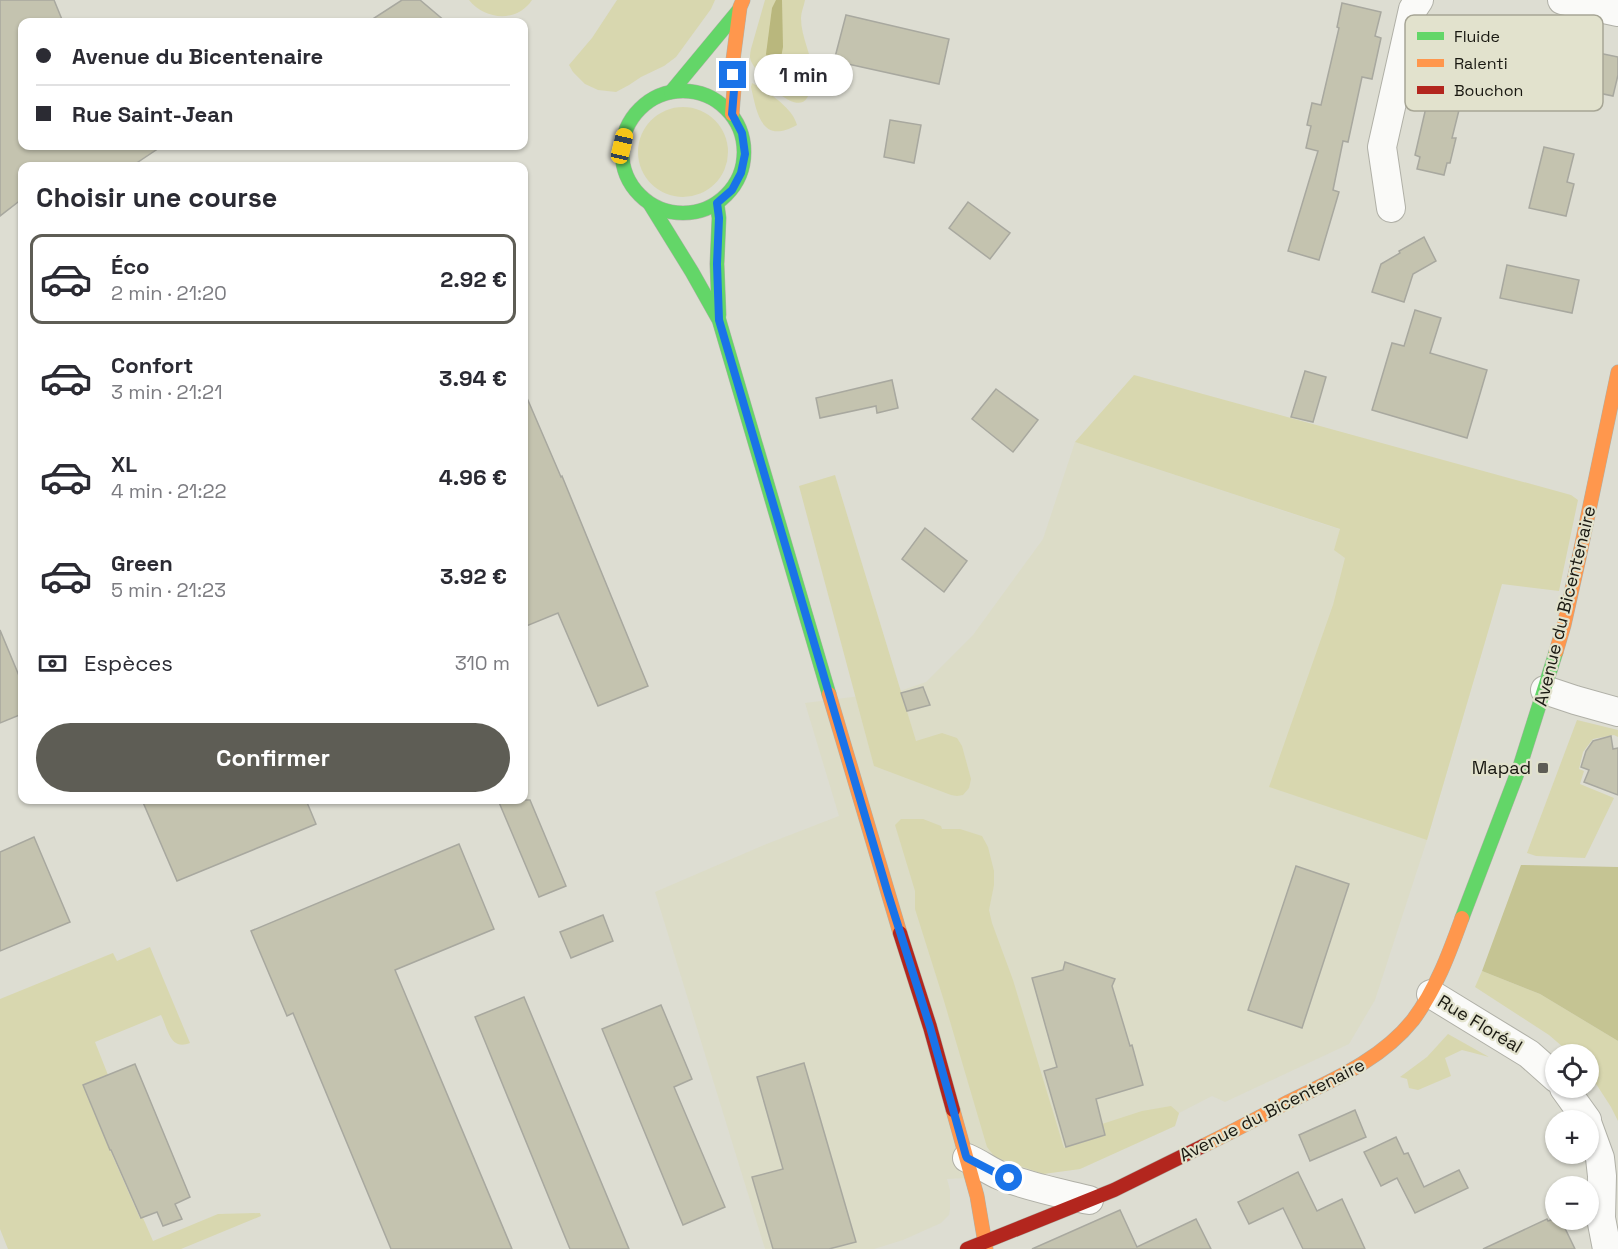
<!DOCTYPE html>
<html lang="fr">
<meta charset="utf-8">
<style>
:root{--surface:#fff;--page:#f7f7f7;--text:#2b2b33;--muted:#7c7c81;--line:#e1e1e2;--accent:#5e5d55}
body{margin:0;font-family:"Space Grotesk",sans-serif;background:var(--page);color:var(--text);height:100vh;display:flex;flex-direction:column;font-size:22px;white-space:nowrap}
*{box-sizing:border-box;margin:0}
p{font-size:20px;color:var(--muted)}
.icon{flex:none;width:33px;height:33px;fill:none;stroke:currentColor;stroke-width:2;stroke-linecap:round;stroke-linejoin:round}
.map{position:relative;flex:1;overflow:hidden}
.panel{position:absolute;left:18px;top:162px;width:510px;height:642px;display:flex;flex-direction:column;background:var(--surface);border-radius:12px;box-shadow:0 2px 4px #0004}
.panel>*{flex:none}
.banner{position:absolute;left:18px;top:18px;width:510px;height:132px;border-radius:12px;box-shadow:0 2px 4px #0004;display:grid;align-content:center;height:132px;padding:0 18px;background:var(--surface)}
.tools{position:absolute;left:1545px;top:1044px;display:grid;gap:12px}
.tools a{display:grid;place-items:center;width:54px;height:54px;border-radius:50%;background:var(--surface);box-shadow:0 2px 4px #0004;font-size:30px}
.end{position:absolute;width:27px;height:27px;margin:-14px;border:8px solid #1a73e8;background:#fff;box-shadow:0 0 0 3px #fff}
.from{border-radius:50%}
.bubble{position:absolute;height:42px;border-radius:21px;background:var(--surface);box-shadow:0 2px 4px #0004;font-size:20px;font-weight:700;line-height:42px;text-align:center}
.car{position:absolute;width:18px;height:36px;margin:-18px -9px;border-radius:8px;box-shadow:0 0 4px 2px #0007;background:linear-gradient(#f5c518 24%,#345 0 40%,#f5c518 0 76%,#345 0 86%,#f5c518 0)}
.banner b{display:flex;align-items:center;gap:21px;height:57px;font-size:22px}
.banner b+b{border-top:2px solid var(--line)}
.banner i{width:15px;height:15px;background:var(--text)}
ul{padding:0;list-style:none}
li{display:flex;align-items:center;gap:18px;height:90px;margin:0 12px 9px;padding:0 6px;border:3px solid transparent;border-radius:12px}
li div{flex:1}
li b{display:block;font-size:22px}
li em{font-style:normal;font-weight:700}
li.on{border-color:var(--accent)}
li>.icon{width:54px;height:54px;stroke-width:1.5}
h2{padding:0 18px;font-size:27px;line-height:72px}
.pay{display:flex;align-items:center;gap:15px;height:66px;padding:0 18px;font-size:22px}
.pay p{margin-inline-start:auto}
.cta{display:flex;gap:12px;margin-top:auto;padding:12px 18px}
.cta a{flex:1;height:69px;border-radius:36px;background:var(--accent);color:#fff;font-size:24px;font-weight:700;line-height:69px;text-align:center}
.map>svg:first-child{display:block}
</style>
<div class="map">
<svg width="1618" height="1249" viewBox="0 0 1618 1249">
<rect width="100%" height="100%" fill="#ddddd2"/>
<polygon fill="#dcdcc7" points="1075,442 1502,583 1427,840 1375,1000 1349,1044 1225,1102 1212,1096 1179,1113 1175,1126 1080,1169 1043,1174 947,1179 950,1190 950,1209 949,1215 941,1223 903,1240 874,1249 765,1249 655,892 764,845 839,816 805,703 900,691 926,682 973,635 1043,539"/>
<g fill="#d8d7af">
<path d="M469,0h63c-15,23 -47,20 -63,0z"/>
<polygon points="617,0 715,0 711,9 676,57 664,66 641,77 629,85 616,92 598,90 585,84 573,72 569,65 592,38"/>
<path d="M765,0h40c-1,6 -4,12 -4,18 0,24 16,43 10,67 -1,4 -2,10 -4,13 -12,19 -50,-24 -55,-35 -3,-5 -2,-9 -1,-14z"/>
<path d="M752,83c15,8 41,25 45,42 -36,20 -40,-12 -46,-38z"/>
<circle cx="683" cy="152" r="45"/>
<polygon points="1134,375 1571,495 1578,500 1559,591 1502,584 1427,840 1269,787 1333,605 1345,558 1334,550 1340,529 1075,442"/>
<polygon points="835,475 916,741 942,733 957,738 962,746 971,779 969,788 963,795 957,796 951,795 874,766 799,486"/>
<polygon points="1577,720 1618,730 1618,737 1614,735 1593,739 1583,752 1579,769 1584,771 1580,784 1614,798 1585,858 1536,856 1527,853"/>
<polygon points="901,819 923,819 941,826 942,829 960,829 982,836 988,847 994,871 994,885 989,910 992,923 1013,980 1064,1148 1105,1135 1102,1124 1142,1111 1171,1106 1179,1113 1175,1126 1080,1169 1043,1174 995,1157 987,1147 944,1001 915,909 915,891 895,825"/>
<path d="M150,947l40,96c-20,8 -22,-14 -29,-28l-66,27 13,33 -25,10 27,65 30,68h3l10,23 65,-27 42,-1 1,3 -80,33h-173l-8,-20v-230l113,-46 4,8z"/>
<polygon points="1482,971 1540,994 1618,1041 1618,1121 1611,1107 1589,1073 1588,1054 1571,1054 1549,1035 1475,987"/>
<polygon points="1448,1034 1489,1057 1462,1050 1445,1058 1451,1076 1418,1090 1409,1088 1407,1079 1400,1077 1427,1057"/>
</g>
<polygon fill="#c5c493" points="1521,865 1618,867 1618,1041 1540,994 1482,971"/>
<polygon fill="#b9b77d" points="776,0 782,0 783,47 779,68 770,67 766,54 772,8"/>
<g fill="#c4c3af" stroke="#a8a89f" stroke-width="1.5">
<polygon points="0,0 54,0 63,22 22,22 22,146 162,146 132,166 22,166 22,199 0,216"/>
<polygon points="402,0 420,0 446,22 368,22"/>
<polygon points="1342,3 1381,12 1375,36 1381,38 1372,79 1362,77 1348,142 1343,141 1333,190 1339,192 1319,260 1288,251 1318,151 1306,148 1311,126 1307,125 1312,103 1321,105 1339,28 1337,27"/>
<polygon points="846,15 949,39 939,84 834,61"/>
<polygon points="1491,26 1523,33 1522,37 1618,57 1618,75 1613,96 1533,79 1530,92 1453,73 1459,43 1486,49"/>
<polygon points="1427,103 1459,110 1452,138 1456,138 1450,163 1447,163 1444,175 1417,169 1420,157 1415,155"/>
<polygon points="890,120 921,125 914,163 884,157"/>
<polygon points="1544,147 1574,154 1567,182 1574,184 1566,216 1529,208"/>
<polygon points="968,202 1010,233 990,259 949,228"/>
<polygon points="1424,237 1436,261 1413,274 1404,302 1372,292 1381,264 1400,253 1399,251"/>
<polygon points="1507,265 1579,280 1572,313 1500,298"/>
<polygon points="1415,310 1441,318 1430,353 1487,370 1467,438 1372,410 1392,343 1404,346"/>
<polygon points="1305,371 1326,377 1313,422 1291,417"/>
<polygon points="892,380 898,408 877,413 876,406 820,418 816,398"/>
<polygon points="996,389 1038,420 1013,452 972,419"/>
<polygon points="524,391 561,477 562,476 648,686 598,706 558,613 524,627"/>
<polygon points="925,528 967,561 944,592 902,559"/>
<polygon points="0,630 22,683 22,714 0,723"/>
<polygon points="923,687 930,705 907,711 901,693"/>
<polygon points="1611,736 1613,749 1618,748 1618,795 1584,782 1589,770 1581,767 1586,751 1593,741"/>
<polygon points="142,800 306,800 316,824 177,881"/>
<polygon points="498,800 530,800 566,886 539,897"/>
<polygon points="34,837 70,922 0,951 0,852"/>
<polygon points="459,844 494,929 395,970 512,1249 391,1249 293,1013 287,1016 251,931"/>
<polygon points="1296,866 1349,884 1302,1028 1248,1010"/>
<polygon points="603,915 613,941 571,958 560,932"/>
<polygon points="1065,962 1115,979 1112,986 1130,1046 1132,1045 1143,1085 1096,1099 1105,1135 1066,1147 1044,1071 1057,1067 1032,978 1063,970"/>
<polygon points="524,997 629,1249 570,1249 475,1017"/>
<polygon points="661,1005 692,1079 674,1087 725,1207 683,1225 602,1029"/>
<polygon points="804,1063 856,1242 829,1249 773,1249 752,1177 783,1169 757,1077"/>
<polygon points="135,1064 190,1197 175,1204 182,1219 163,1226 157,1212 141,1218 111,1150 110,1150 83,1085"/>
<polygon points="1355,1110 1366,1137 1310,1161 1299,1135"/>
<polygon points="1396,1137 1404,1154 1408,1153 1424,1187 1459,1170 1468,1188 1415,1213 1397,1178 1381,1186 1364,1152"/>
<polygon points="1298,1172 1317,1211 1342,1199 1365,1249 1303,1249 1283,1208 1249,1224 1238,1202"/>
<polygon points="1120,1210 1137,1247 1196,1219 1211,1249 1032,1249"/>
<polygon points="1556,1218 1556,1220 1561,1220 1575,1249 1483,1249 1547,1219 1548,1221"/>
</g>
<g fill="none" stroke-linecap="round" stroke-linejoin="round">
<defs>
<g id="street">
<polyline points="1562,0 1618,12"/>
<polyline points="1391,208 1382,147 1413,9 1419,0"/>
<polyline points="1545,690 1575,700 1618,712"/>
<polyline points="1431,994 1529,1054 1556,1078"/>
<polyline points="1564,1088 1587,1120"/>
<polyline points="1588,1125 1600,1158 1602,1176 1601,1218 1607,1249"/>
<path d="M967,1158c12,5 22,13 34,18 28,11 59,17 88,24"/>
</g>
<g id="fast">
<circle cx="683" cy="152" r="61"/>
<polyline points="671,92 739,10"/>
<polyline points="717,203 719,218 717,264 719,315"/>
<polyline points="650,204 692,272 719,320 829,694"/>
<polyline points="1462,918 1520,766 1556,652"/>
</g>
<g id="slow">
<polyline points="732,114 734,89 733,60 740,7 743,0"/>
<polyline points="1556,652 1564,625 1579,558 1618,372"/>
<polyline points="829,694 900,933"/>
<polyline points="953,1110 977,1196 986,1249"/>
<path d="M1203,1146c29,-14 57,-29 85,-44 45,-22 93,-42 125,-82 23,-31 36,-66 49,-102"/>
</g>
<g id="jam">
<polyline points="900,933 930,1027 953,1110"/>
<polyline points="967,1249 1114,1190 1203,1146"/>
</g>
</defs>
<use href="#street" stroke="#b0b0a7" stroke-width="30"/>
<use href="#fast" stroke="#b0b0a7" stroke-width="15"/>
<use href="#slow" stroke="#b0b0a7" stroke-width="15"/>
<use href="#jam" stroke="#b0b0a7" stroke-width="15"/>
<use href="#street" stroke="#fafaf8" stroke-width="28"/>
<use href="#fast" stroke="#63d668" stroke-width="14"/>
<use href="#slow" stroke="#ff974d" stroke-width="14"/>
<use href="#jam" stroke="#b3261e" stroke-width="14"/>
</g>
<g fill="none" stroke-linecap="round" stroke-linejoin="round">
<polyline stroke="#1a73e8" stroke-width="8" points="733,75 734,90 732,114 742,133 745,154 741,173 732,190 717,203 719,218 717,264 719,320 888,894 930,1027 966,1156 967,1158 1000,1175 1009,1178"/>
</g>
<rect fill="#5e5d55" stroke="#e2e2cd" stroke-width="2" x="1537" y="762" width="12" height="12" rx="3"/>
<g text-anchor="middle" stroke-width="4.5" stroke-linejoin="round" paint-order="stroke">
<g font-size="18" fill="#191811" stroke="#e2e2cd">
<text transform="translate(1565 606) rotate(-76)" y="6">Avenue du Bicentenaire</text>
<text transform="translate(1480 1024) rotate(31)" y="6">Rue Floréal</text>
<text transform="translate(1272 1110) rotate(-27)" y="6">Avenue du Bicentenaire</text>
</g>
<g font-size="18" fill="#191811" stroke="#e2e2cd" text-anchor="end">
<text x="1531" y="774">Mapad</text>
</g>
</g>
<rect x="1405" y="15" width="198" height="96" rx="9" fill="#e2e2cd" stroke="#a6a595" stroke-width="1.5"/>
<rect x="1417" y="32" width="27" height="8" fill="#63d668"/>
<rect x="1417" y="59" width="27" height="8" fill="#ff974d"/>
<rect x="1417" y="86" width="27" height="8" fill="#b3261e"/>
<g font-size="16" fill="#191811">
<text x="1454" y="42">Fluide</text>
<text x="1454" y="69">Ralenti</text>
<text x="1454" y="96">Bouchon</text>
</g>
</svg>
<div class="tools">
<a><svg class="icon" aria-label="locate" viewBox="0 0 24 24"><circle cx="12" cy="12" r="6"/><path d="M12 2v4M12 18v4M2 12h4M18 12h4"/></svg></a>
<a>+</a>
<a>−</a>
</div>
<i class="end from" style="left:1009px;top:1178px"></i>
<i class="end" style="left:733px;top:75px"></i>
<div class="bubble" style="left:754px;top:54px;width:99px">1 min</div>
<i class="car" style="left:622px;top:146px;rotate:13deg"></i>
<div class="banner">
<b><i class="from"></i>Avenue du Bicentenaire</b>
<b><i></i>Rue Saint-Jean</b>
</div>
<section class="panel">
<h2>Choisir une course</h2>
<ul>
<li class="on"><svg class="icon" aria-label="car" viewBox="0 0 24 24"><path d="M5 17H2v-5l4-1 3-4h7l3 4 3 1v5h-3M9 17h6M6 11h13"/><circle cx="7" cy="17" r="2"/><circle cx="17" cy="17" r="2"/></svg><div><b>Éco</b><p>2 min · 21:20</p></div><em>2.92 €</em></li>
<li><svg class="icon" aria-label="car" viewBox="0 0 24 24"><path d="M5 17H2v-5l4-1 3-4h7l3 4 3 1v5h-3M9 17h6M6 11h13"/><circle cx="7" cy="17" r="2"/><circle cx="17" cy="17" r="2"/></svg><div><b>Confort</b><p>3 min · 21:21</p></div><em>3.94 €</em></li>
<li><svg class="icon" aria-label="car" viewBox="0 0 24 24"><path d="M5 17H2v-5l4-1 3-4h7l3 4 3 1v5h-3M9 17h6M6 11h13"/><circle cx="7" cy="17" r="2"/><circle cx="17" cy="17" r="2"/></svg><div><b>XL</b><p>4 min · 21:22</p></div><em>4.96 €</em></li>
<li><svg class="icon" aria-label="car" viewBox="0 0 24 24"><path d="M5 17H2v-5l4-1 3-4h7l3 4 3 1v5h-3M9 17h6M6 11h13"/><circle cx="7" cy="17" r="2"/><circle cx="17" cy="17" r="2"/></svg><div><b>Green</b><p>5 min · 21:23</p></div><em>3.92 €</em></li>
</ul>
<div class="pay"><svg class="icon" aria-label="cash" viewBox="0 0 24 24"><path d="M3 7h18v10H3z"/><circle cx="12" cy="12" r="2"/></svg>Espèces<p>310 m</p></div>
<div class="cta"><a>Confirmer</a></div>
</section>
</div>
